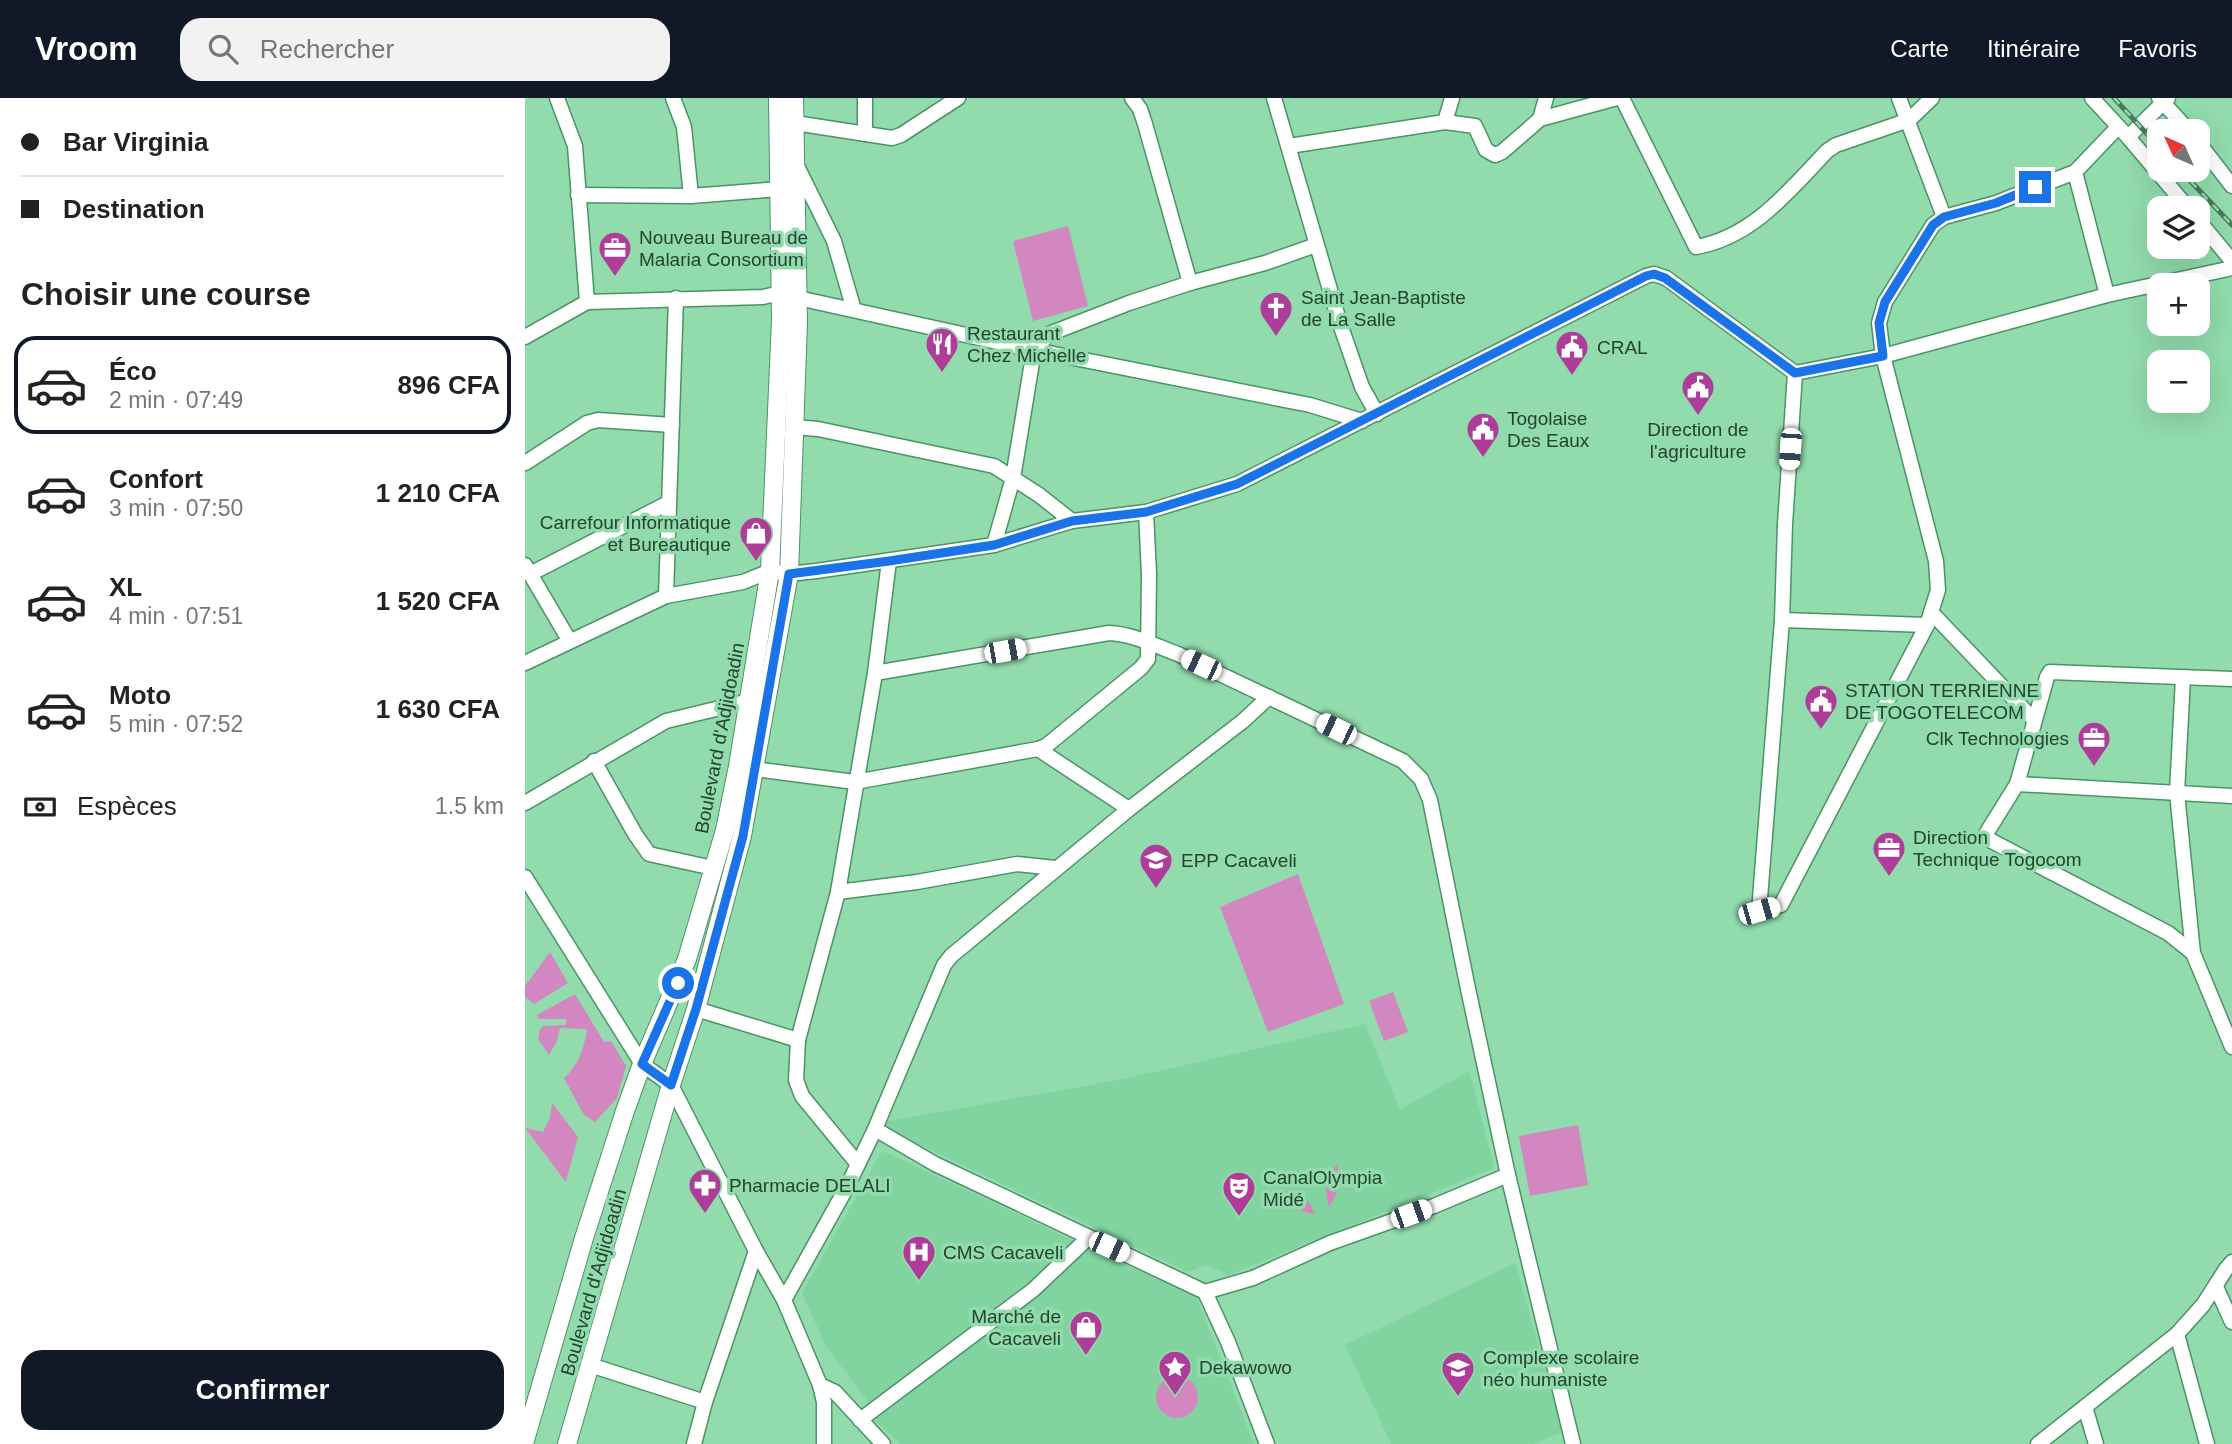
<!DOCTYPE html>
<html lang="fr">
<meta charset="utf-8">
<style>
:root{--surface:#fff;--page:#f2f2f2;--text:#222;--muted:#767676;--line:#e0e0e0;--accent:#111827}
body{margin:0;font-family:Helvetica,sans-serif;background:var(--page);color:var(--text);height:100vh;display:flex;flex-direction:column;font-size:26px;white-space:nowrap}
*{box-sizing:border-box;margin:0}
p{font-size:23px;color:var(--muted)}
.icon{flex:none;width:38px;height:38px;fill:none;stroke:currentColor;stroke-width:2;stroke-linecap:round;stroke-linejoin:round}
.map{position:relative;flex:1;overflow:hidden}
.details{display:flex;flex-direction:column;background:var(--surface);width:525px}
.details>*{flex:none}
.hud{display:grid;align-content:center;height:154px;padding:0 21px;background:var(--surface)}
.needle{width:46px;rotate:315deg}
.buttons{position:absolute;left:1622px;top:21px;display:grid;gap:14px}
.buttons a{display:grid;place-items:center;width:63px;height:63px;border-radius:14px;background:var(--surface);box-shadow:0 7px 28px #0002;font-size:35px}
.end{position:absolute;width:32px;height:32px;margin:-16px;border:9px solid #1a73e8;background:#fff;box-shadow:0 0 0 4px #fff}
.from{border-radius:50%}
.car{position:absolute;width:21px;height:42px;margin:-21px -10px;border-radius:9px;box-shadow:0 0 5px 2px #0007;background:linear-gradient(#fff 24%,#345 0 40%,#fff 0 76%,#345 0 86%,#fff 0)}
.hud b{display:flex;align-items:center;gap:24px;height:66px;font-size:26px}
.hud b+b{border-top:2px solid var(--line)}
.hud i{width:18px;height:18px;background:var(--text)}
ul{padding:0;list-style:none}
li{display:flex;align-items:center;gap:21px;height:98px;margin:0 14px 10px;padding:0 7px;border:4px solid transparent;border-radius:21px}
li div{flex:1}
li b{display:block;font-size:26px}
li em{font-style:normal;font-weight:800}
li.on{border-color:var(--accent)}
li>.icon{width:63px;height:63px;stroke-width:1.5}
h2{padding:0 21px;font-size:32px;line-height:84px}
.pay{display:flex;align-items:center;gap:18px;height:77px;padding:0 21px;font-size:26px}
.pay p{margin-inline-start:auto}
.button{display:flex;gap:14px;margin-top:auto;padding:14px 21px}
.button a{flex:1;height:80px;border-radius:21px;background:var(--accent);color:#fff;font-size:28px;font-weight:800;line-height:80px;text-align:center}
header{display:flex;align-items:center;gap:42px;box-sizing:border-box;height:98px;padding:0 35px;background:var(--accent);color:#fff}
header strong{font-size:33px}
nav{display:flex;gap:38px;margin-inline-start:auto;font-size:24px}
.search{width:490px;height:63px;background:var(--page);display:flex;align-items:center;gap:18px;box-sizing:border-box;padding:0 24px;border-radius:21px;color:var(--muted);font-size:26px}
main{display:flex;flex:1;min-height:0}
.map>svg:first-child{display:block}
</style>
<header>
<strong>Vroom</strong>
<div class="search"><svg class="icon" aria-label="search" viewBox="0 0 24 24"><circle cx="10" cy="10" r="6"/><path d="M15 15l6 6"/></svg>Rechercher</div>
<nav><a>Carte</a><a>Itinéraire</a><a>Favoris</a></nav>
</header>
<main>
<section class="details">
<div class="hud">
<b><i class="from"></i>Bar Virginia</b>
<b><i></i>Destination</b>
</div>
<h2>Choisir une course</h2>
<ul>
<li class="on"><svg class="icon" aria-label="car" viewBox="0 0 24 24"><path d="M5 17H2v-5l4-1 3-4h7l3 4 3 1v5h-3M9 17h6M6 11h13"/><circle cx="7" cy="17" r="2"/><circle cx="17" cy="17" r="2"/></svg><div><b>Éco</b><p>2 min · 07:49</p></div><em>896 CFA</em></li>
<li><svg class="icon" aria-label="car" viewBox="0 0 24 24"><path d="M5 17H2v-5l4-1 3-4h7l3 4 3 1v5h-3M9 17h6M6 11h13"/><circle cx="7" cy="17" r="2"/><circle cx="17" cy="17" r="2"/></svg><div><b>Confort</b><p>3 min · 07:50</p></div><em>1 210 CFA</em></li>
<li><svg class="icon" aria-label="car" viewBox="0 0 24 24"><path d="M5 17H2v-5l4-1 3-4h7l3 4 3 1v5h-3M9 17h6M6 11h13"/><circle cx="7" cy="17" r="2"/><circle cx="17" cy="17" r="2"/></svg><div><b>XL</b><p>4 min · 07:51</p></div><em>1 520 CFA</em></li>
<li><svg class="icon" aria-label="car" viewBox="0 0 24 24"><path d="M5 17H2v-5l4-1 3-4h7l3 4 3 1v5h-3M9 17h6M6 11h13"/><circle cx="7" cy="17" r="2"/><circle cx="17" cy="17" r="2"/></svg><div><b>Moto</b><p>5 min · 07:52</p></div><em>1 630 CFA</em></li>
</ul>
<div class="pay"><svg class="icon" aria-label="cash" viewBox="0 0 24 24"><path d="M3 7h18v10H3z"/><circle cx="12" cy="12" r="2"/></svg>Espèces<p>1.5 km</p></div>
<div class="button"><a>Confirmer</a></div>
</section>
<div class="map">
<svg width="1707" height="1346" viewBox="0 0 1707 1346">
<rect width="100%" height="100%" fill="#91dbac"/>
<g fill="#81d4a0">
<polygon points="840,926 875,1012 944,973 969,1067 967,1071 701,1178 700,1175 681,1167 663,1174 361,1031 359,1024 599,981"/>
<polygon points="361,1054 549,1143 550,1149 348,1305 344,1305 301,1248 277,1195 356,1055"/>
<polygon points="556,1152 583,1162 586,1161 671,1198 729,1346 376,1346 347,1320"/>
<polygon points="990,1165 1037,1330 1035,1335 1008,1346 866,1346 820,1247"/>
</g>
<g fill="#d387c1">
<polygon points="543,128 563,208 508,223 488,143"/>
<polygon points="773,776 819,906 743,934 695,809"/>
<polygon points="25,854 43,885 9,906 0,899 0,888"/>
<polygon points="868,894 883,934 859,943 844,903"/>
<path d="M50,896l29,48 7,-1 15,25 -9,32 -22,24 -11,-7 -20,-37c15,-13 20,-30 23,-49l-27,-1 -3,13 -8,14 -11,-16 2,-10 4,-3 22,-1v-6h-27l-2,-4z"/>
<polygon points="27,1005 53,1039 41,1084 0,1030 18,1034 25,1020"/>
<polygon points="1053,1027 1063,1087 1005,1098 994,1038"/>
<path d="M812,1066c4,17 2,28 -8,43 -5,-18 -3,-29 8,-43z"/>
<path d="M758,1093c17,0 26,7 32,23 -16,-2 -25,-8 -32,-23z"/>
<circle cx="652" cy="1299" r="21"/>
</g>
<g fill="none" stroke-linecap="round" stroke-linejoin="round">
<defs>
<g id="minor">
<polyline points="32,0 50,48 62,204"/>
<polyline points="148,0 159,29 166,98"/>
<polyline points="340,0 340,36"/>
<polyline points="607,0 615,11 620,26 665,185"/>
<polyline points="749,0 815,226 837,289 852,316"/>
<path d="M1097,0l74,149c57,-10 94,-57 131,-96l9,-6 73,-25 23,-22"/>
<polyline points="1374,0 1419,119"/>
<polyline points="1567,0 1603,39 1663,110"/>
<polyline points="1634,0 1664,33"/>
<polyline points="1015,21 1021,0"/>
<polyline points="920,24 927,0"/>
<polyline points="270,25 367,40 376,37 433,0"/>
<polyline points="1603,39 1643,0"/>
<polyline points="1673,44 1707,88"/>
<polyline points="764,48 920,24 950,28 961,52 970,57 977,54 1015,21 1092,0"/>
<polyline points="271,66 309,143 329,212"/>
<polyline points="1550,74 1582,197"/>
<polyline points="53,97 166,98 254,91"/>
<polyline points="1673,122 1707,163"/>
<polyline points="0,239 62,204 238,199 256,195 273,200 509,252 785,307 837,323"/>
<polyline points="1270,275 1260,426 1257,522 1234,813 1256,807 1402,527 1413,492 1411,463 1358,258 1354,225 1360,204 1408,127 1419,119 1471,105 1550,74 1593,29"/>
<polyline points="269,329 293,331 469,368 514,397 547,423"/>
<polyline points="0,365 62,325 73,322 147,327"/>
<polyline points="469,447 488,380 509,252 524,236 604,205 665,185 740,165 791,147"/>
<polyline points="0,467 44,542"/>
<polyline points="5,476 143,405"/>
<polyline points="141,498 151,200"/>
<polyline points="1406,514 1508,621"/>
<polyline points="1257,522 1402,527"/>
<polyline points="0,565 141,498 218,484 245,473 264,476 291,473 469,447 547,423 621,414 712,386 1121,178 1129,176 1141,180 1270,275 1358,258 1582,197 1707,170"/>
<path d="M350,575l234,-40c24,1 47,13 69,21l225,107 18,18 9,21 37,184 41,191 65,269"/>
<polyline points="1658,580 1652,695 1668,855 1707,949"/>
<polyline points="513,651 604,711"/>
<polyline points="69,663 110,736 124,756 188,770"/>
<polyline points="221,670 330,684 513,651 521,648 616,570 623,561 624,476 621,414"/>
<polyline points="1492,686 1707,698"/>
<polyline points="0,705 141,623 224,603"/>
<polyline points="0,779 117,966 146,987 231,1153 259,1202 295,1287 299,1304 299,1346"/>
<polyline points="313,794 392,784 492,766 530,770"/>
<polyline points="1668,855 1643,835 1459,739 1492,686 1522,579 1525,574 1707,581"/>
<polyline points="171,911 273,942"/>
<polyline points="350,1031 410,1066 680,1194 703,1244 742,1346"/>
<polyline points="332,1065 277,998 271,982 273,942 313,794 350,575 364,463"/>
<polyline points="1691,1189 1707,1224"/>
<polyline points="680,1194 728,1180 805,1145 909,1108 983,1077"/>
<polyline points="259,1202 323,1087 350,1031 419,867 426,858 604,711 718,623 744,599"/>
<polyline points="1652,1236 1682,1346"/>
<polyline points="65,1267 180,1304"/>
<polyline points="295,1287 310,1294 358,1346"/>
<polyline points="1560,1309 1571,1346"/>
<polyline points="335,1322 508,1192 563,1140"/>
<polyline points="169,1346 180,1304 231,1153"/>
<polyline points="1513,1346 1652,1236 1678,1207 1701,1171 1707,1164"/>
</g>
<g id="major">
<polyline points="0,1342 59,1140 100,1013 117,966 162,861 200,732 213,668 245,473 256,222 253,0"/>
<polyline points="42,1346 146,987 171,911 217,738 264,476 273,225 269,0"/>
</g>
</defs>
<use href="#minor" stroke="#4a9367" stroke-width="17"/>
<use href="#major" stroke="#4a9367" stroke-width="20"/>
<use href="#minor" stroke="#fff" stroke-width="14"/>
<use href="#major" stroke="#fff" stroke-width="18"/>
<defs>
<g id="rail">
<polyline points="1589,0 1634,49"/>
<polyline points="1655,72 1707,127"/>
</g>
</defs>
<use href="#rail" stroke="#4b795c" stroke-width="5"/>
<use href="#rail" stroke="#91dbac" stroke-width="2.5" stroke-dasharray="8" stroke-linecap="butt"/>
</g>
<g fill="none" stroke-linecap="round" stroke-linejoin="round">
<polyline stroke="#1a73e8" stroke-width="9" points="153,885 117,966 146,987 171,911 218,738 264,476 364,463 469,447 547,423 621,414 712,386 1121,178 1129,176 1140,180 1270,275 1358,258 1354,225 1360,204 1408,127 1419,119 1471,105 1510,89"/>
</g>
<defs>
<symbol id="office-pin" viewBox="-11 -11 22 30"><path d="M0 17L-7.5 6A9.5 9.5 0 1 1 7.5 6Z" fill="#ae3d9a" stroke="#91dbac"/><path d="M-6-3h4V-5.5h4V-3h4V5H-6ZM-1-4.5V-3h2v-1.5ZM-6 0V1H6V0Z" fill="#fff"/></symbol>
<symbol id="church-pin" viewBox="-11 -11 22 30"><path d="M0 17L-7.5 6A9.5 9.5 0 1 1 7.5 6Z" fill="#ae3d9a" stroke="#91dbac"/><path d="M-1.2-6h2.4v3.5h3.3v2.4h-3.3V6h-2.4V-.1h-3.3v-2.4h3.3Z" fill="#fff"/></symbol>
<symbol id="restaurant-pin" viewBox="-11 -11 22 30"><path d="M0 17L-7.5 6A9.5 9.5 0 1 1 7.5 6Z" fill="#ae3d9a" stroke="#91dbac"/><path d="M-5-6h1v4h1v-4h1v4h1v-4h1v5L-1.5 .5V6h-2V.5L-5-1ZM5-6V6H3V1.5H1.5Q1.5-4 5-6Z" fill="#fff"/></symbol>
<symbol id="civic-pin" viewBox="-11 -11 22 30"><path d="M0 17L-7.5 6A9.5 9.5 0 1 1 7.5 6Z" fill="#ae3d9a" stroke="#91dbac"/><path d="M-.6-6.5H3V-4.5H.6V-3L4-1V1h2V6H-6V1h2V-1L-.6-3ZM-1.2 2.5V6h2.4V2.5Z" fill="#fff"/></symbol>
<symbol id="shop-pin" viewBox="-11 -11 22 30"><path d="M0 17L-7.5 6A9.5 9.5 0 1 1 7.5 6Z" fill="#ae3d9a" stroke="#91dbac"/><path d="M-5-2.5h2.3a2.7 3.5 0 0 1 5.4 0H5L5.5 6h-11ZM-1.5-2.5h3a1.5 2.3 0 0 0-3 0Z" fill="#fff"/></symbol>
<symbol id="school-pin" viewBox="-11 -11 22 30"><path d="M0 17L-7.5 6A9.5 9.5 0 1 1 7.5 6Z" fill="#ae3d9a" stroke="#91dbac"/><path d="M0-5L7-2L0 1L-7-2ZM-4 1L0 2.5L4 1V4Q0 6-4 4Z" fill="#fff"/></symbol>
<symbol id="pharmacy-pin" viewBox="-11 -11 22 30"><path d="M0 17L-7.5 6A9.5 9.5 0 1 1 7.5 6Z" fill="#ae3d9a" stroke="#91dbac"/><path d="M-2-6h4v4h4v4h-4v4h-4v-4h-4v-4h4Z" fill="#fff"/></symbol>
<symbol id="theatre-pin" viewBox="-11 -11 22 30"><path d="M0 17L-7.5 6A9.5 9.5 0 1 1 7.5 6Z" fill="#ae3d9a" stroke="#91dbac"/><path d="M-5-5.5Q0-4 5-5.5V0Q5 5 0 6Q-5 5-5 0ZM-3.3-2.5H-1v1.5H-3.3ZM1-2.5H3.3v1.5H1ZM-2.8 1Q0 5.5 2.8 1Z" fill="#fff"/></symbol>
<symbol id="hospital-pin" viewBox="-11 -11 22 30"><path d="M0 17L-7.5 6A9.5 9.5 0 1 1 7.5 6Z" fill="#ae3d9a" stroke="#91dbac"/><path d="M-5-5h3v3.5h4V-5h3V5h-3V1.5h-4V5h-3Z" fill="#fff"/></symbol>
<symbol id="sight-pin" viewBox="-11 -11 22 30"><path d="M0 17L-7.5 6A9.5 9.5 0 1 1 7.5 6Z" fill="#ae3d9a" stroke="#91dbac"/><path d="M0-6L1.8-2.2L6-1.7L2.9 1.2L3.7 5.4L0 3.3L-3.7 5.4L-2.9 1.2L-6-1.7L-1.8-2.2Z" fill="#fff"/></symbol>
</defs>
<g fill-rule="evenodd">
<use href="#office-pin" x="71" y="131" width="38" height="52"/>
<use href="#church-pin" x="732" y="191" width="38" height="52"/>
<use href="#restaurant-pin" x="398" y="227" width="38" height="52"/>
<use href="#civic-pin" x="1028" y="230" width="38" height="52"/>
<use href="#civic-pin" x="1154" y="270" width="38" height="52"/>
<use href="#civic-pin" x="939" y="312" width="38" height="52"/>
<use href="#shop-pin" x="212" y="416" width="38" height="52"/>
<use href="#civic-pin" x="1277" y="584" width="38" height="52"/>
<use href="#office-pin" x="1550" y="621" width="38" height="52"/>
<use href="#office-pin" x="1345" y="731" width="38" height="52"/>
<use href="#school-pin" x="612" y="743" width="38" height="52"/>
<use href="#pharmacy-pin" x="161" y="1068" width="38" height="52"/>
<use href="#theatre-pin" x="695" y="1071" width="38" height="52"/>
<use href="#hospital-pin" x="375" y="1135" width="38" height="52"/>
<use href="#shop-pin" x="542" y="1210" width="38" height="52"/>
<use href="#sight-pin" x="631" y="1250" width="38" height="52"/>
<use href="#school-pin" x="914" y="1251" width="38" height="52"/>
</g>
<g text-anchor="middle" stroke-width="7" stroke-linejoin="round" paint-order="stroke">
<g font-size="19" fill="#244330" stroke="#91dbac" text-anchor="start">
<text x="114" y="146">Nouveau Bureau de<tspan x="114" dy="22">Malaria Consortium</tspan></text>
<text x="776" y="206">Saint Jean-Baptiste<tspan x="776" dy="22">de La Salle</tspan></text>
<text x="442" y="242">Restaurant<tspan x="442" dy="22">Chez Michelle</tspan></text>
<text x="1072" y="256">CRAL</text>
<text x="982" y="327">Togolaise<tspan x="982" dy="22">Des Eaux</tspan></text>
<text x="1173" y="338" text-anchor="middle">Direction de<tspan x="1173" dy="22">l'agriculture</tspan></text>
<text x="206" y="431" text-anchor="end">Carrefour Informatique<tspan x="206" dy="22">et Bureautique</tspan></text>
<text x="1320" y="599">STATION TERRIENNE<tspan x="1320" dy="22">DE TOGOTELECOM</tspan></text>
<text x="1544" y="647" text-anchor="end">Clk Technologies</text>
<text x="1388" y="746">Direction<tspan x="1388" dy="22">Technique Togocom</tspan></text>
<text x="656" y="769">EPP Cacaveli</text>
<text x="738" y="1086">CanalOlympia<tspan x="738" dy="22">Midé</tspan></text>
<text x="204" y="1094">Pharmacie DELALI</text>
<text x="418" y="1161">CMS Cacaveli</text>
<text x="536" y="1225" text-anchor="end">Marché de<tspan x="536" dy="22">Cacaveli</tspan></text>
<text x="958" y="1266">Complexe scolaire<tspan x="958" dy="22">néo humaniste</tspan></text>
<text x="674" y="1276">Dekawowo</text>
</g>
<g font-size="19" fill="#244330" stroke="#91dbac">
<text transform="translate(194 640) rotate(-79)" y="7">Boulevard d'Adjidoadin</text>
<text transform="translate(68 1184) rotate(-74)" y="7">Boulevard d'Adjidoadin</text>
</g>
</g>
</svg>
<div class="buttons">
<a><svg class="needle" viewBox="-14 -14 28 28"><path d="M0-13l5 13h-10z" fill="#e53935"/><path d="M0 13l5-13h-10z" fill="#767676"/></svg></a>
<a><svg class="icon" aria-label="layers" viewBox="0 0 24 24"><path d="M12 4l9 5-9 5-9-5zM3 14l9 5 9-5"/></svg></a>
<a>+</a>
<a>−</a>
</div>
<i class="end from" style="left:153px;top:885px"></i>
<i class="end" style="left:1510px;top:89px"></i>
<i class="car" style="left:1265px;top:351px;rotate:184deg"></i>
<i class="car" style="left:480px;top:553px;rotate:80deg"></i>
<i class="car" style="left:676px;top:567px;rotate:295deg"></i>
<i class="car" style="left:811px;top:631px;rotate:296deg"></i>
<i class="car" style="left:1234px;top:813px;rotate:74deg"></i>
<i class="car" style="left:886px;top:1116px;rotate:70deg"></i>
<i class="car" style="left:584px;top:1149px;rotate:114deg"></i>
</div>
</main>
